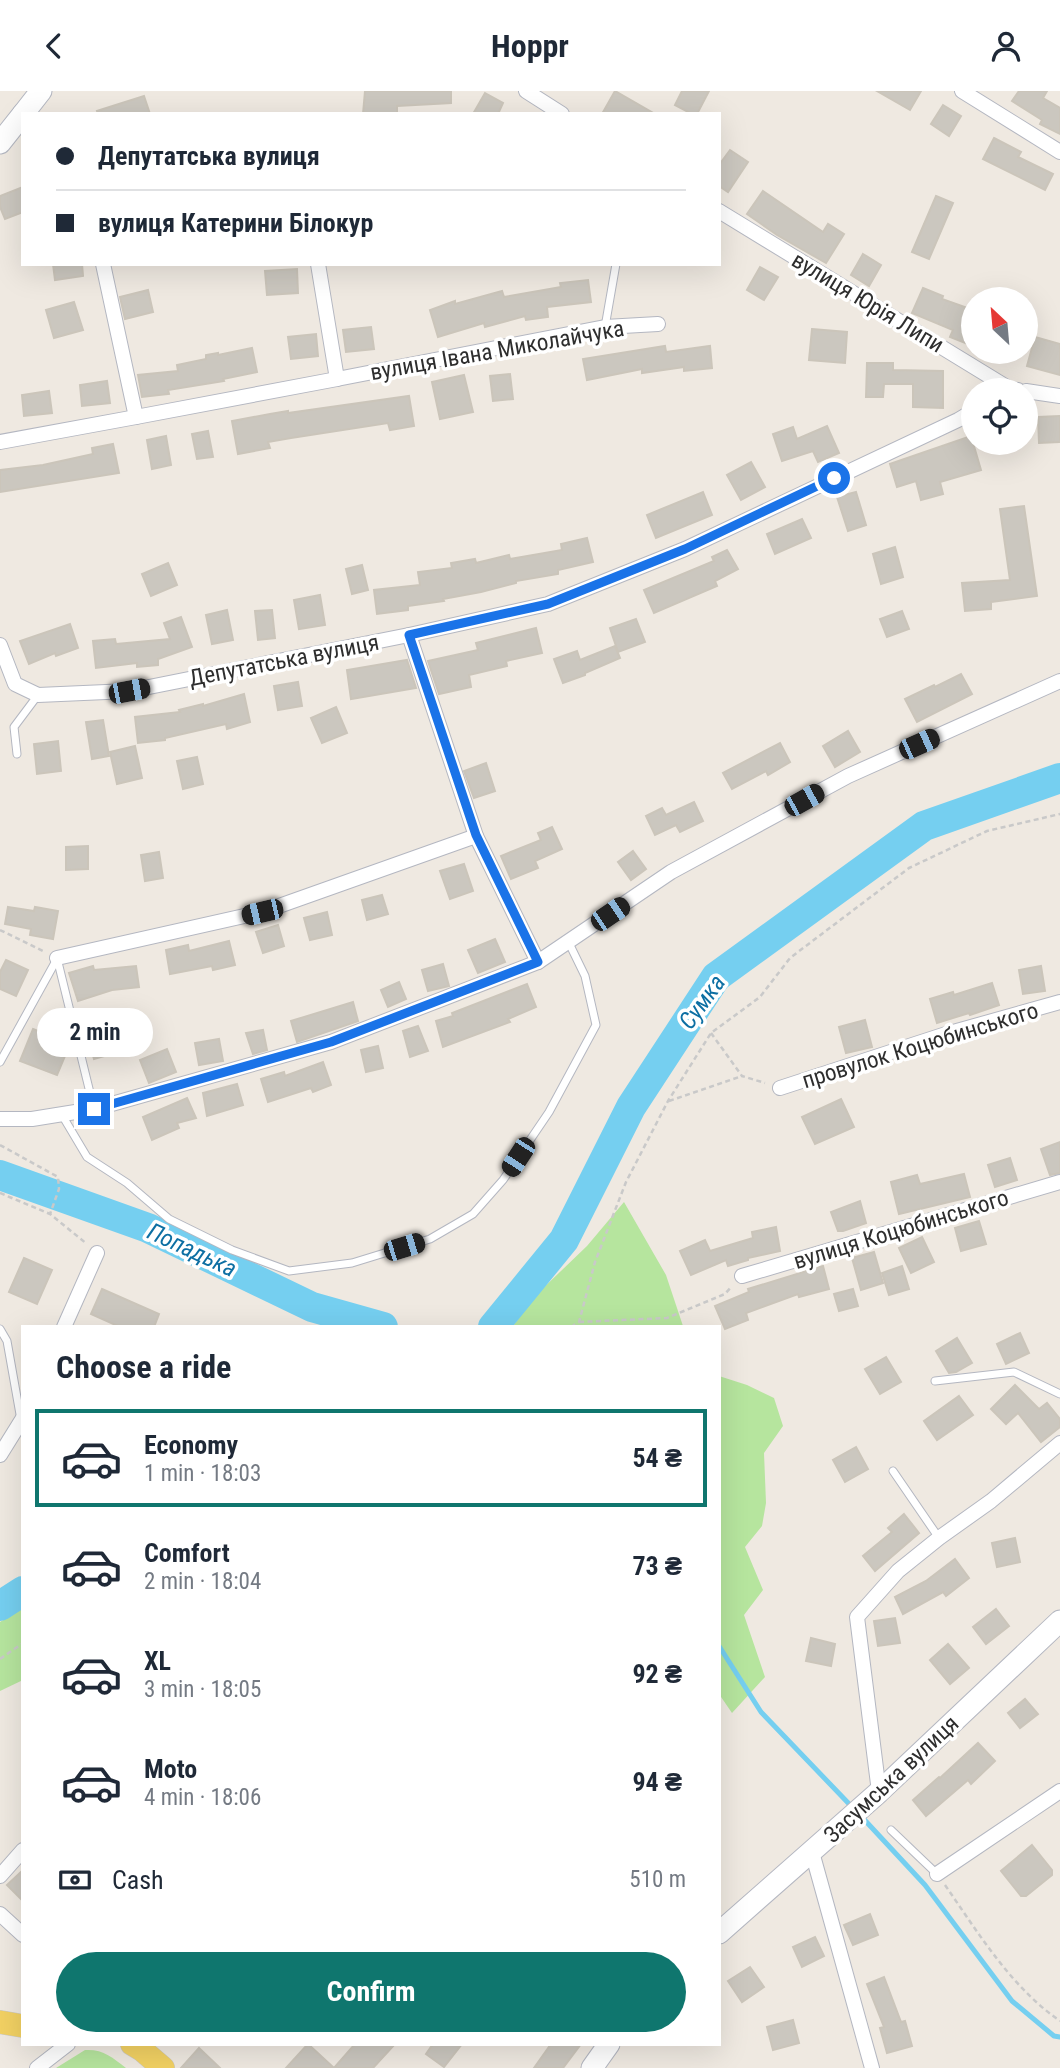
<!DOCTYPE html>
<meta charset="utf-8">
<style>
:root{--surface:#fff;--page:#f6f6f7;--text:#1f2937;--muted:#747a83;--line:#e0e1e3;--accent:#0f766e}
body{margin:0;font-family:"Roboto Condensed",sans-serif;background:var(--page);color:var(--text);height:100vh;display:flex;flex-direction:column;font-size:26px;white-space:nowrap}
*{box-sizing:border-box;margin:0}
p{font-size:23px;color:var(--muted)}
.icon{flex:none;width:38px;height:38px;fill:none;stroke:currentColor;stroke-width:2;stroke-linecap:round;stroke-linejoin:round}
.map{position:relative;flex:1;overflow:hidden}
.details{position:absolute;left:21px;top:1234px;width:700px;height:721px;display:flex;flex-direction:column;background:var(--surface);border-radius:0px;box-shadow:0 7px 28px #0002}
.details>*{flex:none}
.top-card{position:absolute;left:21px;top:21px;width:700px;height:154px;border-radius:0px;box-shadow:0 7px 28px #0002;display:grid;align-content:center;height:154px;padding:0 35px;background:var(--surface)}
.needle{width:46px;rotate:334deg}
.buttons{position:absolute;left:961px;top:196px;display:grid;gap:14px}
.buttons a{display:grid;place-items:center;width:77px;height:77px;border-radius:50%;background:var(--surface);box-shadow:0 7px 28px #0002;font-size:35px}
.end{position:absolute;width:32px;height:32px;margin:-16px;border:9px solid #1a73e8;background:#fff;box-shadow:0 0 0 4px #fff}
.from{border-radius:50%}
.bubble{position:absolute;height:49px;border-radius:24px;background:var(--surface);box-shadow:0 7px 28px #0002;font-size:23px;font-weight:700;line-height:49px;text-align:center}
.car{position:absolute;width:21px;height:42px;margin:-21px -10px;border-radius:9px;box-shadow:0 0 5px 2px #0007;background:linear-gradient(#222 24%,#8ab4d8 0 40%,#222 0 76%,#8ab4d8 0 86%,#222 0)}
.top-card b{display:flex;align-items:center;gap:24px;height:66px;font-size:26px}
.top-card b+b{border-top:2px solid var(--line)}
.top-card i{width:18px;height:18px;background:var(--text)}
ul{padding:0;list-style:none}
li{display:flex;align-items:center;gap:21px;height:98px;margin:0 14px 10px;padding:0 21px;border:4px solid transparent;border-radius:0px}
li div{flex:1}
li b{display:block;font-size:26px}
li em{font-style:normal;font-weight:700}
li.current{border-color:var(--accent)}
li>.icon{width:63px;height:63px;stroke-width:1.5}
h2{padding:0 35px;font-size:32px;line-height:84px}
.pay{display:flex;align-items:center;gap:18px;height:77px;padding:0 35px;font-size:26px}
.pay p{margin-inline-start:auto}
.button{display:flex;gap:14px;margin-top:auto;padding:14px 35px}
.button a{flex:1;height:80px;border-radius:42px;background:var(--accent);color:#fff;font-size:28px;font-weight:700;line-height:80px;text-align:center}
header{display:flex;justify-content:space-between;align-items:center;height:91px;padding:0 35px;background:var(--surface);font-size:32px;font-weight:700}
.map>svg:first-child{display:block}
</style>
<header><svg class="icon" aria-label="back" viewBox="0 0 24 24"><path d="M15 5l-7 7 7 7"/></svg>Hoppr<svg class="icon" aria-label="person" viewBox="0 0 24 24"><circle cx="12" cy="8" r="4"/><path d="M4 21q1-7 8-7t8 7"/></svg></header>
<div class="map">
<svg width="1060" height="1977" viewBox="0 0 1060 1977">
<rect width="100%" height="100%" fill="#efe9e1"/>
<g fill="#b6e59e">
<polygon points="624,1111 666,1184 683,1235 513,1235 536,1204 587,1155"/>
<polygon points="719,1285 747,1294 774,1307 783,1335 764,1362 766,1412 762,1435 745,1456 763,1499 744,1524 765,1586 732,1622 719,1603"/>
<polygon points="23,1516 23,1589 0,1600 0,1531"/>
<path d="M85,1959c18,-1 27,7 41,18h-70z"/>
</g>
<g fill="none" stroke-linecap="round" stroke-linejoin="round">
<g stroke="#75cff0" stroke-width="5">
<polyline points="501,1227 506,1236"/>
<polyline points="719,1555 761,1621 853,1717"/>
<polyline points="860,1724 925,1794 1012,1910 1054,1945 1060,1946"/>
</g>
<g stroke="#75cff0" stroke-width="30">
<polyline points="0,1084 148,1137 312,1216 383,1236"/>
<polyline points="493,1236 564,1149 631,1016 716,886 924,735 1060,687"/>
<polyline points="0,1515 23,1500"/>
</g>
</g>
<g fill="#cbc7bf" stroke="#cbc5ba" stroke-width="2">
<polygon points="365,0 451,0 451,12 397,15 397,23 363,23"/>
<polygon points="615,0 655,23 602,23"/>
<polygon points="682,0 709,0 697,23 692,23 675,14"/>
<polygon points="877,0 921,0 910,19"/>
<polygon points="1019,0 1047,0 1043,7 1060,17 1060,43 1040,33 1042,29 1012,10"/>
<polygon points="485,2 503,12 498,23 473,23"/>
<polygon points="144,5 150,23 98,23 97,20"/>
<polygon points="943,14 961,25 949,45 931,33"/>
<polygon points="994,47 1021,61 1018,66 1053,83 1045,99 983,68"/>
<polygon points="730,59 748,71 728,101 719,95 719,74"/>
<polygon points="23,96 23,121 5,128 0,116 0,105"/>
<polygon points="763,100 823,141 828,133 844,143 826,172 777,144 747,123"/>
<polygon points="936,105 953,112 929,168 912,161"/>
<polygon points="863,163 881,174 869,195 851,184"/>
<polygon points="53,173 82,173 83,185 55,189"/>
<polygon points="760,176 778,186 764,209 747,199"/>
<polygon points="297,178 298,202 267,204 265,180"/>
<polygon points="588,189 591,211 547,216 548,226 526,229 525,225 485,236 484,232 438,246 430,219 455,210 455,213 502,200 504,206 561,196 560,192"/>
<polygon points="923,197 943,205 942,208 973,219 973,255 950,246 953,239 912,222"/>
<polygon points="148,199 153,221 125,228 120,206"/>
<polygon points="74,211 83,239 54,247 46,219"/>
<polygon points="371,236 374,258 346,261 343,239"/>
<polygon points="812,238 847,241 845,272 809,269"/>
<polygon points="316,243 318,265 291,268 288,246"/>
<polygon points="1035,246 1060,253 1060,284 1027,275"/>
<polygon points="665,255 666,261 710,255 712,277 684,280 684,276 642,282 642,278 587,289 583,268"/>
<polygon points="252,257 257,281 223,288 224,290 168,299 169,303 142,306 138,284 178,280 177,274 206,268 206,264 218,262 218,264"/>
<polygon points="867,272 893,272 893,279 943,280 943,317 913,316 913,293 884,293 883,306 866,306"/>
<polygon points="510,283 513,308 493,310 490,285"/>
<polygon points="464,284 473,321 440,328 432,291"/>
<polygon points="107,290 110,312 82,315 80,294"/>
<polygon points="49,300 52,322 24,325 22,304"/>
<polygon points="409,305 414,335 390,339 388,332 291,347 268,351 270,357 238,363 232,330 270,323 288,320 288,322"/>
<polygon points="1060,325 1060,351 1039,352 1038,326"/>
<polygon points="827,335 839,362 818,371 813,360 782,370 773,343 793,336 797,348"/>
<polygon points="208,340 213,366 197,368 192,343"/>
<polygon points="166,345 171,374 152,378 147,349"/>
<polygon points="971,345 981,379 940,391 943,403 921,409 916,390 897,396 890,373"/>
<polygon points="113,353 119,382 0,401 0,379 43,374 93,363 92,357"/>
<polygon points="751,371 765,396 741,409 727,384"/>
<polygon points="703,401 712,424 656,447 647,424"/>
<polygon points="856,401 866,434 848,440 837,406"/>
<polygon points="1024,415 1037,505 991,511 991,518 965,520 962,492 1010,489 1000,418"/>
<polygon points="802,428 811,447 775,463 767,443"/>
<polygon points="587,447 593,471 558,479 558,483 516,490 516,492 481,501 443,508 444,510 408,515 408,519 377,523 374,499 420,494 418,481 452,477 451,472 475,468 476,472 509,464 510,468 562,459 561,453"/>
<polygon points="895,456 903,486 881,493 873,463"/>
<polygon points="727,459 738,478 715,490 717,495 654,522 644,499 714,470 712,466"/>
<polygon points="168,472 177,494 151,505 142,483"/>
<polygon points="362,474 368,499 352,503 346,478"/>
<polygon points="320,504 325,534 299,538 294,509"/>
<polygon points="227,519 233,549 212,553 206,524"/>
<polygon points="272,519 275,547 258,549 255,520"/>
<polygon points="902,520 909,538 887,546 880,528"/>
<polygon points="181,526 192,556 158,568 158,574 137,576 137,572 96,577 93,550 115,548 116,553 170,548 164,532"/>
<polygon points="636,528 645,551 618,561 610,537"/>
<polygon points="70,533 78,557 56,565 55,562 29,573 20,550"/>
<polygon points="536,537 542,562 506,570 507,575 469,584 471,596 439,603 428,570 478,559 476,552"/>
<polygon points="615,555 620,567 585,582 585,584 563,592 554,568 577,560 580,569"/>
<polygon points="407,569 416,597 351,608 347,579"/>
<polygon points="961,583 972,603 917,631 905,608 934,594 935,596"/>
<polygon points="298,591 302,615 278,619 274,595"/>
<polygon points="244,603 250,631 227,638 226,633 165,647 165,649 138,652 135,626 180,621 179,619 203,613 203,615"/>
<polygon points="336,616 347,642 322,652 311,627"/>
<polygon points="103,629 109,665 92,668 86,631"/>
<polygon points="848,640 860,661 835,676 823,655"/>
<polygon points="58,650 61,680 37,683 34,653"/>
<polygon points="780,652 790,671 768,684 766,680 732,698 723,682"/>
<polygon points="135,655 142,687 117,693 110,661"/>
<polygon points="197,666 203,693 183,698 177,670"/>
<polygon points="486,672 495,700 474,707 464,680"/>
<polygon points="694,711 703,730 680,741 676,734 655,744 646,725 662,717 666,724"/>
<polygon points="552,736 562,758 535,770 538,777 511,788 501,765 541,749 538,742"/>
<polygon points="88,755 88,778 66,779 66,756"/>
<polygon points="633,760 646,778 631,789 618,771"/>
<polygon points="159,761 163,787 145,790 141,764"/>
<polygon points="464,773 473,800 450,808 440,780"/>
<polygon points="382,804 388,823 367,829 362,809"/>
<polygon points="8,816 34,820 35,816 58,820 53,848 30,844 31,838 5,833"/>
<polygon points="327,821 332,844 310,849 304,827"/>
<polygon points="278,834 284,855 263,862 256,841"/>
<polygon points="495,848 505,871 478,882 468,859"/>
<polygon points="229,850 235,874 213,879 212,875 170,883 166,859 188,854 189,860"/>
<polygon points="6,869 28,879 16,905 0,898 0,881"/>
<polygon points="443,873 449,895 428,900 422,879"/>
<polygon points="93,875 94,879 136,875 139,896 112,899 78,910 69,882"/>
<polygon points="1041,875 1045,900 1023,903 1019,879"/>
<polygon points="399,891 406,908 388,916 381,899"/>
<polygon points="992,892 999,914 970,924 969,922 937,932 930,908 953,901 954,904"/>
<polygon points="527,893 536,916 508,928 510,931 443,956 436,930 453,925 452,922"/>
<polygon points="353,911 358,930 297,951 291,930"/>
<polygon points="865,929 872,956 846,962 839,936"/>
<polygon points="418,935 428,960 410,966 403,940"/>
<polygon points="33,938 70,953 57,984 20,970"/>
<polygon points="263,939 267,959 253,963 246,942"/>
<polygon points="112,941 118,961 94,968 88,948"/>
<polygon points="219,948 223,970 199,974 195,952"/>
<polygon points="378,955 383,977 366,981 361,959"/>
<polygon points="167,958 176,981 149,992 140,969"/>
<polygon points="323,971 331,994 313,1001 311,997 268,1011 261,988 284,981 285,985"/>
<polygon points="237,993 243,1014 207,1025 203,1002"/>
<polygon points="187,1007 196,1027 177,1032 179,1037 152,1049 143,1026"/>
<polygon points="841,1008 854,1036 815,1053 802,1026"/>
<polygon points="1060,1051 1060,1082 1050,1084 1041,1058"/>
<polygon points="1010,1067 1017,1089 995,1096 988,1074"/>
<polygon points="964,1083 970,1106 899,1123 891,1091 917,1084 920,1093"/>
<polygon points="860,1110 866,1132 843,1140 838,1140 831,1121"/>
<polygon points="979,1130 986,1153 961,1160 955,1137"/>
<polygon points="776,1136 780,1160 748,1167 748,1169 728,1175 726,1169 691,1184 680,1160 705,1149 710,1160 753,1147 752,1141"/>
<polygon points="922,1146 934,1171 911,1182 899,1157"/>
<polygon points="874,1161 883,1192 861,1199 852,1167"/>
<polygon points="24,1167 52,1179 37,1213 9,1201"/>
<polygon points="823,1175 829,1198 799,1206 798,1203 746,1222 748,1229 725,1238 715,1215 749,1201 748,1198"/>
<polygon points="902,1175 909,1198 889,1204 882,1182"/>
<polygon points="102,1198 159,1223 154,1236 120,1236 91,1223"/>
<polygon points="853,1198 858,1215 839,1220 834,1203"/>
<polygon points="1020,1242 1029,1262 1006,1273 997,1253"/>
<polygon points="957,1247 972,1272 956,1281 949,1282 936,1260"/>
<polygon points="886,1266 901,1291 880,1303 865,1278"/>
<polygon points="1015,1294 1039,1318 1047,1312 1060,1328 1060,1336 1041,1351 1018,1322 1006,1333 991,1318"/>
<polygon points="959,1305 973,1324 937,1349 924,1330"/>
<polygon points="856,1356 868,1378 845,1391 833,1369"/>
<polygon points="904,1423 919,1442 875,1480 863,1465 892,1441 888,1437"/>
<polygon points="1015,1447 1020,1471 997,1476 992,1452"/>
<polygon points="955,1468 969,1487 946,1505 943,1501 903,1523 895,1506 926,1490"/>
<polygon points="996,1518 1009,1535 986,1553 973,1536"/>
<polygon points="895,1527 900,1552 878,1555 874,1530"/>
<polygon points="811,1547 835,1553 831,1575 806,1570"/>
<polygon points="948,1553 969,1577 950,1593 930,1569"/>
<polygon points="1025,1608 1038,1623 1020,1637 1008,1622"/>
<polygon points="978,1652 995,1670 971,1693 968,1689 926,1725 913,1709 939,1686 940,1687"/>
<polygon points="1032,1754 1052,1779 1052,1784 1026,1805 1021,1805 1001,1780"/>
<polygon points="23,1779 23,1810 7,1794"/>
<polygon points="870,1823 878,1844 853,1854 844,1834"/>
<polygon points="815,1846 824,1865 802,1876 793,1856"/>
<polygon points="750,1876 764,1896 742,1911 728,1890"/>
<polygon points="884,1886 901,1931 905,1930 912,1955 887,1962 880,1937 884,1936 867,1893"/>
<polygon points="793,1929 799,1952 773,1959 767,1936"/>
<polygon points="308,1953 334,1977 355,1953 395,1953 373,1977 286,1977"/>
<polygon points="433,1953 462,1953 444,1976 426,1963"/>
<polygon points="551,1953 581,1953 563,1977 534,1977"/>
<polygon points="199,1957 220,1977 181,1977"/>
</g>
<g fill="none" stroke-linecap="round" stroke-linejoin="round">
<defs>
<g id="lane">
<polyline points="605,236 616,173"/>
<polyline points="17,663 14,636 38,604"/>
<polyline points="57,867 94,1018"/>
<polyline points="0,971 57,868"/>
<polyline points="62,1024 87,1066 127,1092 169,1128 232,1159 289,1180 352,1172 430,1148 473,1123 503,1089 549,1021 596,934 585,885 568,850"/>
<polyline points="0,1238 7,1250 21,1329"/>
<polyline points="935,1290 1014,1281 1060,1303"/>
<polyline points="893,1380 939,1447"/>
<polyline points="891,1739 937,1783"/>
</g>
<g id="street">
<polyline points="526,0 562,23"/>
<polyline points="962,0 1060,61"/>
<polyline points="719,120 1010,298 1018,299"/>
<polyline points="103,173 136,326 337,288"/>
<polyline points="318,173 337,288 605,236 658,233"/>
<polyline points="1026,300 1060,305"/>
<polyline points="0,351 136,326"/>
<polyline points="409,544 476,745 538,871"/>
<polyline points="0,554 15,593 38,604 129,600 409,544 548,513 685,458 958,329 973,320"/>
<polyline points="57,867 262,821 476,745"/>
<polyline points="780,997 946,943 1060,911"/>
<polyline points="0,1028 32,1028 94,1018 331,951 538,871 671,781 848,685 1060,590"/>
<polyline points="742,1185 1060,1091"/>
<polyline points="64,1236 97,1162"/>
<polyline points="0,1364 23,1327"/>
<polyline points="879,1701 857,1526 898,1480 939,1447 991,1410 1060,1352"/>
<polyline points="812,1761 872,1977"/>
<polyline points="937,1783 1060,1700"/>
<polyline points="0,1785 23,1759"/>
<polyline points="0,1823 23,1844"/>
<polyline points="37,1977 68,1953"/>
</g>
<g id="secondary">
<polyline points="23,23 41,0"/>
<polyline points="0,52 23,23"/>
<polyline points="719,1842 879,1701 1060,1530"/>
<polyline points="592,1977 609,1953"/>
</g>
<g id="primary">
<polyline points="0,1931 23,1935"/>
<polyline points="132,1953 142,1959 163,1977"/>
</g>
</defs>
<use href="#lane" stroke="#b4b7c1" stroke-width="9"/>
<use href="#street" stroke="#b4b7c1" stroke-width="16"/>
<use href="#secondary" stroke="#b4b7c1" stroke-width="23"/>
<use href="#primary" stroke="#c9c9c9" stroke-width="24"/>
<g stroke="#c9c9c9" stroke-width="2.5" stroke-dasharray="5 3.5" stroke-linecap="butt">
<polyline points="0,839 45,861"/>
<polyline points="711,942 742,985 765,992"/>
<polyline points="669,1010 742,985"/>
<polyline points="0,1054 58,1086 59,1098 50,1123"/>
<polyline points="0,1102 50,1123 87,1153"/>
<polyline points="579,1231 667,1227 725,1203 732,1195"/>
<polyline points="571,1236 579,1231 595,1171 626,1091 668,1010 711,942 760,906 790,867 909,777 987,740 1060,723"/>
<polyline points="0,1568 23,1552"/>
<path d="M945,1794c34,49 66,102 115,136"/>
</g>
<use href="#lane" stroke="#fff" stroke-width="7"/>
<use href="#street" stroke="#fff" stroke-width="14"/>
<use href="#secondary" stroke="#fff" stroke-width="21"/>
<use href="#primary" stroke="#f2d163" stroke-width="23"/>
</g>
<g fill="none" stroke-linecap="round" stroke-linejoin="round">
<polyline stroke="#1a73e8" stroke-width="9" points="94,1018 331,951 538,871 476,744 409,544 548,513 685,458 834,387"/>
</g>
<g text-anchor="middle" stroke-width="7" stroke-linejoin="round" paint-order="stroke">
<g font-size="23" fill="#2e2e2e" stroke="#fff">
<text transform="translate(868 211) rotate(31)" y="8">вулиця Юрія Липи</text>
<text transform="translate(497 259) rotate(-10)" y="8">вулиця Івана Миколайчука</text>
<text transform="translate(284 569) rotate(-11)" y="8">Депутатська вулиця</text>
<text transform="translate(920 954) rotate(-17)" y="8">провулок Коцюбинського</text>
<text transform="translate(901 1138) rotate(-17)" y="8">вулиця Коцюбинського</text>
<text transform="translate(891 1688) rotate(-43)" y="8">Засумська вулиця</text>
</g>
<g font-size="24" font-style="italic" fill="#0d6fa3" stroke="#fff">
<text transform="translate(702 911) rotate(-54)" y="8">Сумка</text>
<text transform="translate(192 1159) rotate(25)" y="8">Попадька</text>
</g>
</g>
</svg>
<div class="buttons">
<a><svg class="needle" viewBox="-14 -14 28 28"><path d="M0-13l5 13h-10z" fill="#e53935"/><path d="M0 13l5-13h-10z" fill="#747a83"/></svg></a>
<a><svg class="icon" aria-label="locate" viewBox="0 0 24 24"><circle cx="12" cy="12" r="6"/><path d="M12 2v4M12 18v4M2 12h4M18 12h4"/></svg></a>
</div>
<i class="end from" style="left:834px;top:387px"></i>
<i class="end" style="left:94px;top:1018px"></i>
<div class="bubble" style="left:37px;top:917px;width:116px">2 min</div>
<i class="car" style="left:129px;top:600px;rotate:79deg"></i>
<i class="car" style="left:919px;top:653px;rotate:66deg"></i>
<i class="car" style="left:804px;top:709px;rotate:61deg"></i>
<i class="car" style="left:262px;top:821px;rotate:257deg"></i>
<i class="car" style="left:610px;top:823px;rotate:56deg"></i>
<i class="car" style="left:518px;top:1066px;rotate:213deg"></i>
<i class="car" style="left:404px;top:1156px;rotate:73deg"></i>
<div class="top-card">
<b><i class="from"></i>Депутатська вулиця</b>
<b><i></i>вулиця Катерини Білокур</b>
</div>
<section class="details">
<h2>Choose a ride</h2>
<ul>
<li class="current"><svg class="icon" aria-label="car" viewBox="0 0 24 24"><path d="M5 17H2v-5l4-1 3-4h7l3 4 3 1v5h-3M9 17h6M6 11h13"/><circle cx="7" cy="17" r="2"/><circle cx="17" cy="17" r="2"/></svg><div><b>Economy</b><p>1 min · 18:03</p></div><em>54 ₴</em></li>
<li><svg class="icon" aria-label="car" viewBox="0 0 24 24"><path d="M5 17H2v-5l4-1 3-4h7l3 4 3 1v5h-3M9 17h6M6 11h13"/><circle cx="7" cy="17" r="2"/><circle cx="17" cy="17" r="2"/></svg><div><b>Comfort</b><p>2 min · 18:04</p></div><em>73 ₴</em></li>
<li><svg class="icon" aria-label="car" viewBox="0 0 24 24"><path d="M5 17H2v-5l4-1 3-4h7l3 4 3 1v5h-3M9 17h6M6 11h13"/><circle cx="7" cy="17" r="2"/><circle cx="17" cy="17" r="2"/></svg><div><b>XL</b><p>3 min · 18:05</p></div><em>92 ₴</em></li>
<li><svg class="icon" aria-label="car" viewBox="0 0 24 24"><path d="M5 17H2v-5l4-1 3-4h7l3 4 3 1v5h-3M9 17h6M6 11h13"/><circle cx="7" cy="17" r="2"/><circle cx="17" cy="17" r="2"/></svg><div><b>Moto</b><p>4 min · 18:06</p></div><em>94 ₴</em></li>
</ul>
<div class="pay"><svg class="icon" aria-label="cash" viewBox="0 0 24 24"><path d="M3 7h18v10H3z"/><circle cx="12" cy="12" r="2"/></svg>Cash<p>510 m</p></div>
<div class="button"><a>Confirm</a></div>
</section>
</div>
